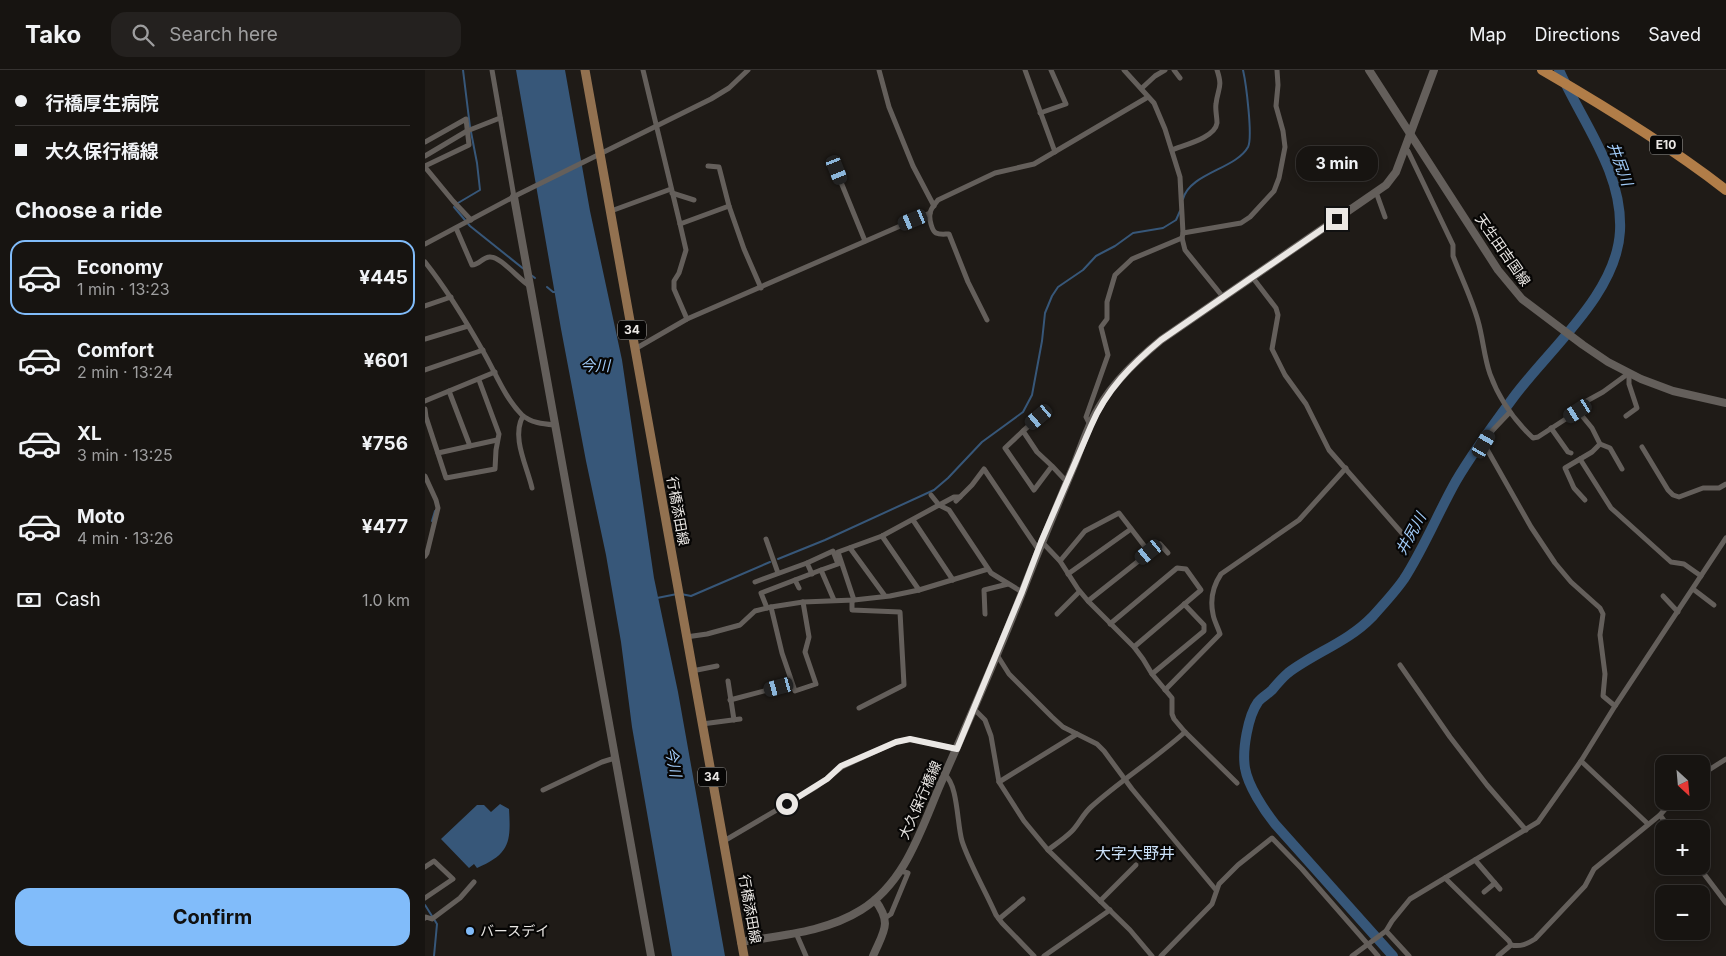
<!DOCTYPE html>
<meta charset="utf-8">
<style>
:root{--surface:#171411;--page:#24211f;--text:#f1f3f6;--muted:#9e9e9f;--line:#363331;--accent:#81bcfa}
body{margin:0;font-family:Inter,"Noto Sans JP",sans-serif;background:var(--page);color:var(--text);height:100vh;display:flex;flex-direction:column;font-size:19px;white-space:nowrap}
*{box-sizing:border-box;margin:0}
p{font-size:16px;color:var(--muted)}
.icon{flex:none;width:28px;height:28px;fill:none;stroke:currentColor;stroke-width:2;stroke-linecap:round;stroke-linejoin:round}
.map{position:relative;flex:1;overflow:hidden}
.drawer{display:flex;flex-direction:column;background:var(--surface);width:425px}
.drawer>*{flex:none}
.banner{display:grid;align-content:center;height:110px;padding:0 15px;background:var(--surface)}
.needle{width:32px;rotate:154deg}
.buttons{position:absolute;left:1230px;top:685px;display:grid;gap:10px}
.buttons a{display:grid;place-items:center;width:55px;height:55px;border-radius:10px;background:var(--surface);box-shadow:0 2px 12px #0003,0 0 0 1px var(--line);font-size:25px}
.end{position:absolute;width:22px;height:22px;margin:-11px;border:6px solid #eae7e4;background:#111;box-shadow:0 0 0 2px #111}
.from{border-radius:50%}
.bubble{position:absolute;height:35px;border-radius:15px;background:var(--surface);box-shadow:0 2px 12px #0003,0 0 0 1px var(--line);font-size:16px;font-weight:700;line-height:35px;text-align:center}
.car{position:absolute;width:15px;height:30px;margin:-15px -8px;border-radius:6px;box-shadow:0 0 4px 1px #0007;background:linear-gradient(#222 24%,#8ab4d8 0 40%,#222 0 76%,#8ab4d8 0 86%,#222 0)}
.banner b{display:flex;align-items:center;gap:18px;height:48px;font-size:19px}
.banner b+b{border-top:1px solid var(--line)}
.banner i{width:12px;height:12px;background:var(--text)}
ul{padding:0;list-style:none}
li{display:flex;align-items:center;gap:15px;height:75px;margin:0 10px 8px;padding:0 5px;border:2px solid transparent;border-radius:15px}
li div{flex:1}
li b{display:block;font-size:19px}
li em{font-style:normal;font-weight:700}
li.current{border-color:var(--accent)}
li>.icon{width:45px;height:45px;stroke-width:1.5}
h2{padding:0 15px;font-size:22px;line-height:60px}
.pay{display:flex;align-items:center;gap:12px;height:55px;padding:0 15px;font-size:19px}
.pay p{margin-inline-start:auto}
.cta{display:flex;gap:10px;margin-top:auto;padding:10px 15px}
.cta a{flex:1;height:58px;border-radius:15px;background:var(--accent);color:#111;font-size:20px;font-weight:700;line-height:58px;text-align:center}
header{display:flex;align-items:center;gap:30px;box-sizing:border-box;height:70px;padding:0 25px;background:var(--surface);border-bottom:1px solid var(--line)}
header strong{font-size:24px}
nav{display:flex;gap:28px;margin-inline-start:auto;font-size:18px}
.search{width:350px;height:45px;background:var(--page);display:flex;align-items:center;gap:12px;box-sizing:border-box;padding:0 18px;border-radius:15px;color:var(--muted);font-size:19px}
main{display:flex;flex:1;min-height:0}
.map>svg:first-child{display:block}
</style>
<header>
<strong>Tako</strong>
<div class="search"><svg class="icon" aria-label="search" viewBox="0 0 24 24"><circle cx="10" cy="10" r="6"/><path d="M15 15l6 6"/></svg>Search here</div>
<nav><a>Map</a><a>Directions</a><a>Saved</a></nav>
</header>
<main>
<section class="drawer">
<div class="banner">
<b><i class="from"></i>行橋厚生病院</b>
<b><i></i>大久保行橋線</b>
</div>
<h2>Choose a ride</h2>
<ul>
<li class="current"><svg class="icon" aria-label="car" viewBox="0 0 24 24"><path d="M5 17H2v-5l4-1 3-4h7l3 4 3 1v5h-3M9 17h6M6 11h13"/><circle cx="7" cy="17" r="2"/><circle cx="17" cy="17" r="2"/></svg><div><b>Economy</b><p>1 min · 13:23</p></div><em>¥445</em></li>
<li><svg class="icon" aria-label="car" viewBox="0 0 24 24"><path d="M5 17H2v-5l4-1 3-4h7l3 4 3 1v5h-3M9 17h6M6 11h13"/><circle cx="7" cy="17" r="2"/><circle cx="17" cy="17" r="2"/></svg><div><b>Comfort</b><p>2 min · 13:24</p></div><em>¥601</em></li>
<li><svg class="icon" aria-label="car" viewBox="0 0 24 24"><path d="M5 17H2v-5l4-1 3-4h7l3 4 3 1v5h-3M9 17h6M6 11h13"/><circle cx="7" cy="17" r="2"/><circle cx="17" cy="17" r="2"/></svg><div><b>XL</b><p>3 min · 13:25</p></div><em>¥756</em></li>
<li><svg class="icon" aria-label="car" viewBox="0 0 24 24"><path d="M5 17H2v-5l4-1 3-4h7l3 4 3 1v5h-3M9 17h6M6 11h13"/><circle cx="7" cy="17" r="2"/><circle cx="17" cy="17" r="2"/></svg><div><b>Moto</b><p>4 min · 13:26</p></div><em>¥477</em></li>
</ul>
<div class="pay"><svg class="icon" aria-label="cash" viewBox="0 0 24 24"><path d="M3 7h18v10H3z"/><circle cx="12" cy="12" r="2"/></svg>Cash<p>1.0 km</p></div>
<div class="cta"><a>Confirm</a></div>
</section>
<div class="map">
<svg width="1301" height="886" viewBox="0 0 1301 886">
<rect width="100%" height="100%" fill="#1f1b17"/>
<g fill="#375779">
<polygon points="91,0 140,0 165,141 197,290 229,508 253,622 300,886 247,886 207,657 196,572 181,485 161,391 136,259"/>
<path d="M75,734l9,5c2,33 1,45 -32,59l-3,-4 -5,4 -28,-29 36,-34h7l7,7z"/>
</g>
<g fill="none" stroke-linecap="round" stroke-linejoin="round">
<g stroke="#375779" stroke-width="2">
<polyline points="38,0 45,57"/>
<path d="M758,129c7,-26 53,-30 65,-52 5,-10 -2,-64 -5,-77"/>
<polyline points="33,133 55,120 52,93 46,62"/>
<polyline points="29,137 45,156 100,200"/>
<polyline points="106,205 110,208"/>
<polyline points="122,217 128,222 130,222"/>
<polyline points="7,451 10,441"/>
<polyline points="353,489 400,470 509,420 523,408 557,372 598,342 607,325 617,271 620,243 627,226 633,217 658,200 671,186 690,176 708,163 738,158 751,150 755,141"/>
<polyline points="256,524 266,526 345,492"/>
<polyline points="232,528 252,524"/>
<polyline points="0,835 12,854 9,886"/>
</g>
<path stroke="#375779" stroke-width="10" d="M968,886l-118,-132c-11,-14 -27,-38 -30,-56 -3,-18 3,-52 13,-66 4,-5 10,-8 14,-12 5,-6 10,-12 16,-17 26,-20 60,-31 84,-56 11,-12 23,-25 32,-38 20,-31 34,-66 52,-98 17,-29 37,-56 57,-83 35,-48 104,-104 107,-167 3,-59 -38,-109 -61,-161"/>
<g stroke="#645f5b" stroke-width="5">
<polyline points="67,0 89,127"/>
<polyline points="218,0 255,154 304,136 319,179 336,218"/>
<polyline points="454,0 464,37 488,96 509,136"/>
<polyline points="600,0 630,82"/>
<polyline points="699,0 729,33 740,59 755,107 758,163 757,168 760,180 798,227"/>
<polyline points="749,0 755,8"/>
<polyline points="717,18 730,6 740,0"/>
<polyline points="615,43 641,34 626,0"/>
<polyline points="0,72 41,49 44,75 0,96"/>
<path d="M979,79l4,2 45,94v11c8,21 19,43 25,65 5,17 6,36 12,53 9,25 24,46 43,64l5,-1 40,-26 5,-8 20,-11 26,-19"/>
<path d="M747,80c12,-5 43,-12 45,-27 0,-7 -2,-13 -1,-19 2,-17 7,-16 1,-34"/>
<polyline points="0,86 42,61 75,48"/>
<polyline points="283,96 294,97 304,136"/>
<polyline points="0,97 28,131 46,150"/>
<polyline points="411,100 440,171"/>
<polyline points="951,122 960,147"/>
<polyline points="247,123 269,130"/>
<polyline points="186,141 246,119"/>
<polyline points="255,154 261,180 254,203 249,211 249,219 262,249"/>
<path d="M31,158l16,37c7,0 10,-7 17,-8 11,-2 30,23 41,29"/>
<polyline points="758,163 816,153 825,147 849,121 854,108 860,77 858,61 851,36 853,15 852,0"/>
<polyline points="0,174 94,124 286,29 304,18 323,0"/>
<path d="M0,192c23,29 41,59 59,91 12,21 21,45 38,62 9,8 22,9 33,10"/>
<polyline points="828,208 851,238 853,245 847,279 860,305 881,334 904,380 983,470"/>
<polyline points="0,236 26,227"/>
<path d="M562,250l-19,-38 -19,-48c-4,0 -9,1 -13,-1 -4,-2 -7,-14 -6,-19 0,-5 5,-10 8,-14l57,-27 39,-9 114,-67"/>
<polyline points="0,269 43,256"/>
<polyline points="210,279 262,249 505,143"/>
<polyline points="0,300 58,280"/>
<polyline points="24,321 45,376"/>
<polyline points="0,331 70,302"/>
<polyline points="0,339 1,347 21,408 70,399 71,380 74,364 54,310"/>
<polyline points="1153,341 1167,358 1175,374 1167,382 1140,398 1149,418 1160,430"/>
<polyline points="1085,342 1066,362 1059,374 1106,457 1130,493 1146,512 1175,538 1178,544 1175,565 1180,604 1178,626 1190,636"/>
<path d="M98,346c-12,21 4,50 9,72"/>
<polyline points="1201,346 1212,338 1204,314 1204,303"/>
<polyline points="665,355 661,347 683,285 676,257 682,249 682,232 690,205 707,189 757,168"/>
<polyline points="1126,358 1143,382 1146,383"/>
<polyline points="598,361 614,347"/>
<polyline points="1175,374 1185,378 1197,399"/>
<polyline points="1217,377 1243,420 1248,425 1254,427 1278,418 1294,418 1301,414"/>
<polyline points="13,383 72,370"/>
<polyline points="1155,389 1186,438 1246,492 1259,494 1276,506"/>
<polyline points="627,396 612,382 598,361 580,378 609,420 627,396 642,412"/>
<polyline points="0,406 11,430 13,438 2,483 0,486"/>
<polyline points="506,425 514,435 529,427 535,427"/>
<polyline points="531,431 547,415 559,399 613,479"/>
<polyline points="488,450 528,510"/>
<polyline points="457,466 494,520"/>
<polyline points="341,469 353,503"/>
<polyline points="617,472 635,491 653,519 663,531 709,577 718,589 727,604 747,628 747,644 749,649 760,662 812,713"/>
<polyline points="425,478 460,526"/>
<polyline points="635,491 660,461 694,443 724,482"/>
<polyline points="387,504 382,493 408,481 413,494 396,500"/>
<polyline points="643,504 706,459"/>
<polyline points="370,510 374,518"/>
<polyline points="330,512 382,493"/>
<polyline points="1268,519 1289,535"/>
<polyline points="1238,526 1253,542"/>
<polyline points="427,530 427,540 475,542 479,615 434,638"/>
<polyline points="429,530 413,482 457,466 514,435 524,440 566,503 597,522"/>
<polyline points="663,531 735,474 743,483"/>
<polyline points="346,537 357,583 370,621 391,614 380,582 384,567 378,532"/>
<polyline points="342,538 336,523 396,500 409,530"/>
<polyline points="560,544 559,520 583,514"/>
<polyline points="632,544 654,522"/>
<polyline points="685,554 752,498 761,499 776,520 709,577"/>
<polyline points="261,567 282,564 315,555 330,541 346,537 378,532 429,530 465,526 494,520 563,499"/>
<polyline points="572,585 584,604 627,647 638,657 652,664"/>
<polyline points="975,595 1025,667 1062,715 1101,760"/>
<polyline points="267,601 292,596"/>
<polyline points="727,604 779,561 779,555 759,534"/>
<polyline points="303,611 309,650"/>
<path d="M740,620l55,-56c-2,-7 -6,-13 -7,-20 -3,-14 0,-28 8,-40l78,-54 47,-52"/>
<polyline points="305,630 354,617"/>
<polyline points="549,639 560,650 566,666 574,712 599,751 623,780 705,860 727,886"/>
<polyline points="277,654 315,649"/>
<polyline points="1156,691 1223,754"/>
<path d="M520,705c13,10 12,49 17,66 7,22 24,51 34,74l6,8 32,33"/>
<polyline points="1276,705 1301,689"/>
<polyline points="574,712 652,664 672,674 679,681 707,719 791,820"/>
<polyline points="118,720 177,692 190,688"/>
<polyline points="1235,745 1245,759"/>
<polyline points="299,771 391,717 417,697 471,672 485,669 532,679"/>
<path d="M623,780c8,-6 17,-12 24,-19 7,-7 11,-17 19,-24 30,-27 64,-48 94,-75"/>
<polyline points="1050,790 1075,819"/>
<polyline points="1273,796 1301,833"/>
<polyline points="0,797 9,791 28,809 0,828"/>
<polyline points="1020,808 1084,871 1086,875"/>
<polyline points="1059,822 1070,813"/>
<polyline points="675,831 711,795"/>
<polyline points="0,848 1,847 7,849 35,828 49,812"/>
<polyline points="460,848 466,844 483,803 476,801"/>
<polyline points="574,849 598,829"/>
<polyline points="961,861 984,886"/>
<polyline points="371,863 381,886"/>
<polyline points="619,886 685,840"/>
<polyline points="736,886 787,834 794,814 813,795 847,768 877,799 953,886"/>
<polyline points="927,886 961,861 967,851 985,829 1113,752 1156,691 1190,636 1301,468"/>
<path d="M1073,886l13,-11c10,2 16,-1 24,-6l50,-53 9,-17 66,-54 12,-14"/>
</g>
<g stroke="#645f5b" stroke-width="8">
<polyline points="944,0 1073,200 1097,229 1158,275 1183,292 1216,309 1248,321 1301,333"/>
<polyline points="89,127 226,886"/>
<path d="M316,872c41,-7 85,-10 120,-32 45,-28 60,-81 80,-127 28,-63 56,-126 81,-190 17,-44 35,-87 53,-130 7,-18 13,-38 23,-54 16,-28 39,-49 63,-69l225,-155 10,-13 38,-102"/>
<path d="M448,886c10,-24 20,-32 2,-56"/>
</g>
<polyline stroke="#927150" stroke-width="9" points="160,0 319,886"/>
<path stroke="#b17d48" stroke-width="10" d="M1117,0c64,37 126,75 184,120"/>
</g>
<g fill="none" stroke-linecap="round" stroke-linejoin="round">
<path stroke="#eae7e4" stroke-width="6" d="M362,734l40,-25 14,-13 55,-24 14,-3 47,10 65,-157 19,-50 50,-116c15,-36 41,-62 70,-86l176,-121"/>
</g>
<circle fill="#81bcfa" stroke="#070605" stroke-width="2" cx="45" cy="861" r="5"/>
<g text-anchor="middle" stroke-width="4.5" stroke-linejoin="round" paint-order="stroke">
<g fill="#070605" stroke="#a6a4a1" stroke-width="1">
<rect x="1225" y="65.5" width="32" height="19" rx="4"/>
<rect x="193" y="250.5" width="28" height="19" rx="4"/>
<rect x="273" y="697.5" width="28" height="19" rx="4"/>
</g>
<g font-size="12" font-weight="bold" fill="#eae7e4">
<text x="1241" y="79">E10</text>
<text x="207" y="264">34</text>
<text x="287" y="711">34</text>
</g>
<g font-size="14" fill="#eae7e4" stroke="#070605">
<text transform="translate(1078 180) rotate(55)" y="5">天生田吉国線</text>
<text transform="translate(253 441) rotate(80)" y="5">行橋添田線</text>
<text transform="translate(495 730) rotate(-66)" y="5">大久保行橋線</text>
<text transform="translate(325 839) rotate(80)" y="5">行橋添田線</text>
</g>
<g font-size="14" fill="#eae7e4" stroke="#070605" text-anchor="start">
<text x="55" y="866">バースデイ</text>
</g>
<g font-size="15" font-style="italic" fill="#a1cbf8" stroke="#070605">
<text transform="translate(1195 94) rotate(70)" y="5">井尻川</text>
<text x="170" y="301">今川</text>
<text transform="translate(986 464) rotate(-61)" y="5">井尻川</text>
<text transform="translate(248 692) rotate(79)" y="5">今川</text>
</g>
<g font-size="16" fill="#cbe1f9" stroke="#070605">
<text x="710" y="789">大字大野井</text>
</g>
</g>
</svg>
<div class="buttons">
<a><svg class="needle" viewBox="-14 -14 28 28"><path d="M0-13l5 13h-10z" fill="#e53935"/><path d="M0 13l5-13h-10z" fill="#9e9e9f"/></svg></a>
<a>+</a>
<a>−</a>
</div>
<i class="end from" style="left:362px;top:734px"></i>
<i class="end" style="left:912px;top:149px"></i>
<div class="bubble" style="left:871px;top:76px;width:82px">3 min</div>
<i class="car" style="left:412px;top:100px;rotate:158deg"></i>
<i class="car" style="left:488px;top:150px;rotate:248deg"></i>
<i class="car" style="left:1153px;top:341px;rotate:237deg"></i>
<i class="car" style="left:614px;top:347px;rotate:230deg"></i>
<i class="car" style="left:1059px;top:374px;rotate:30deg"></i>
<i class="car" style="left:724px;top:482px;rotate:231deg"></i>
<i class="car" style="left:354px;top:617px;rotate:255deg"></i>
</div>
</main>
